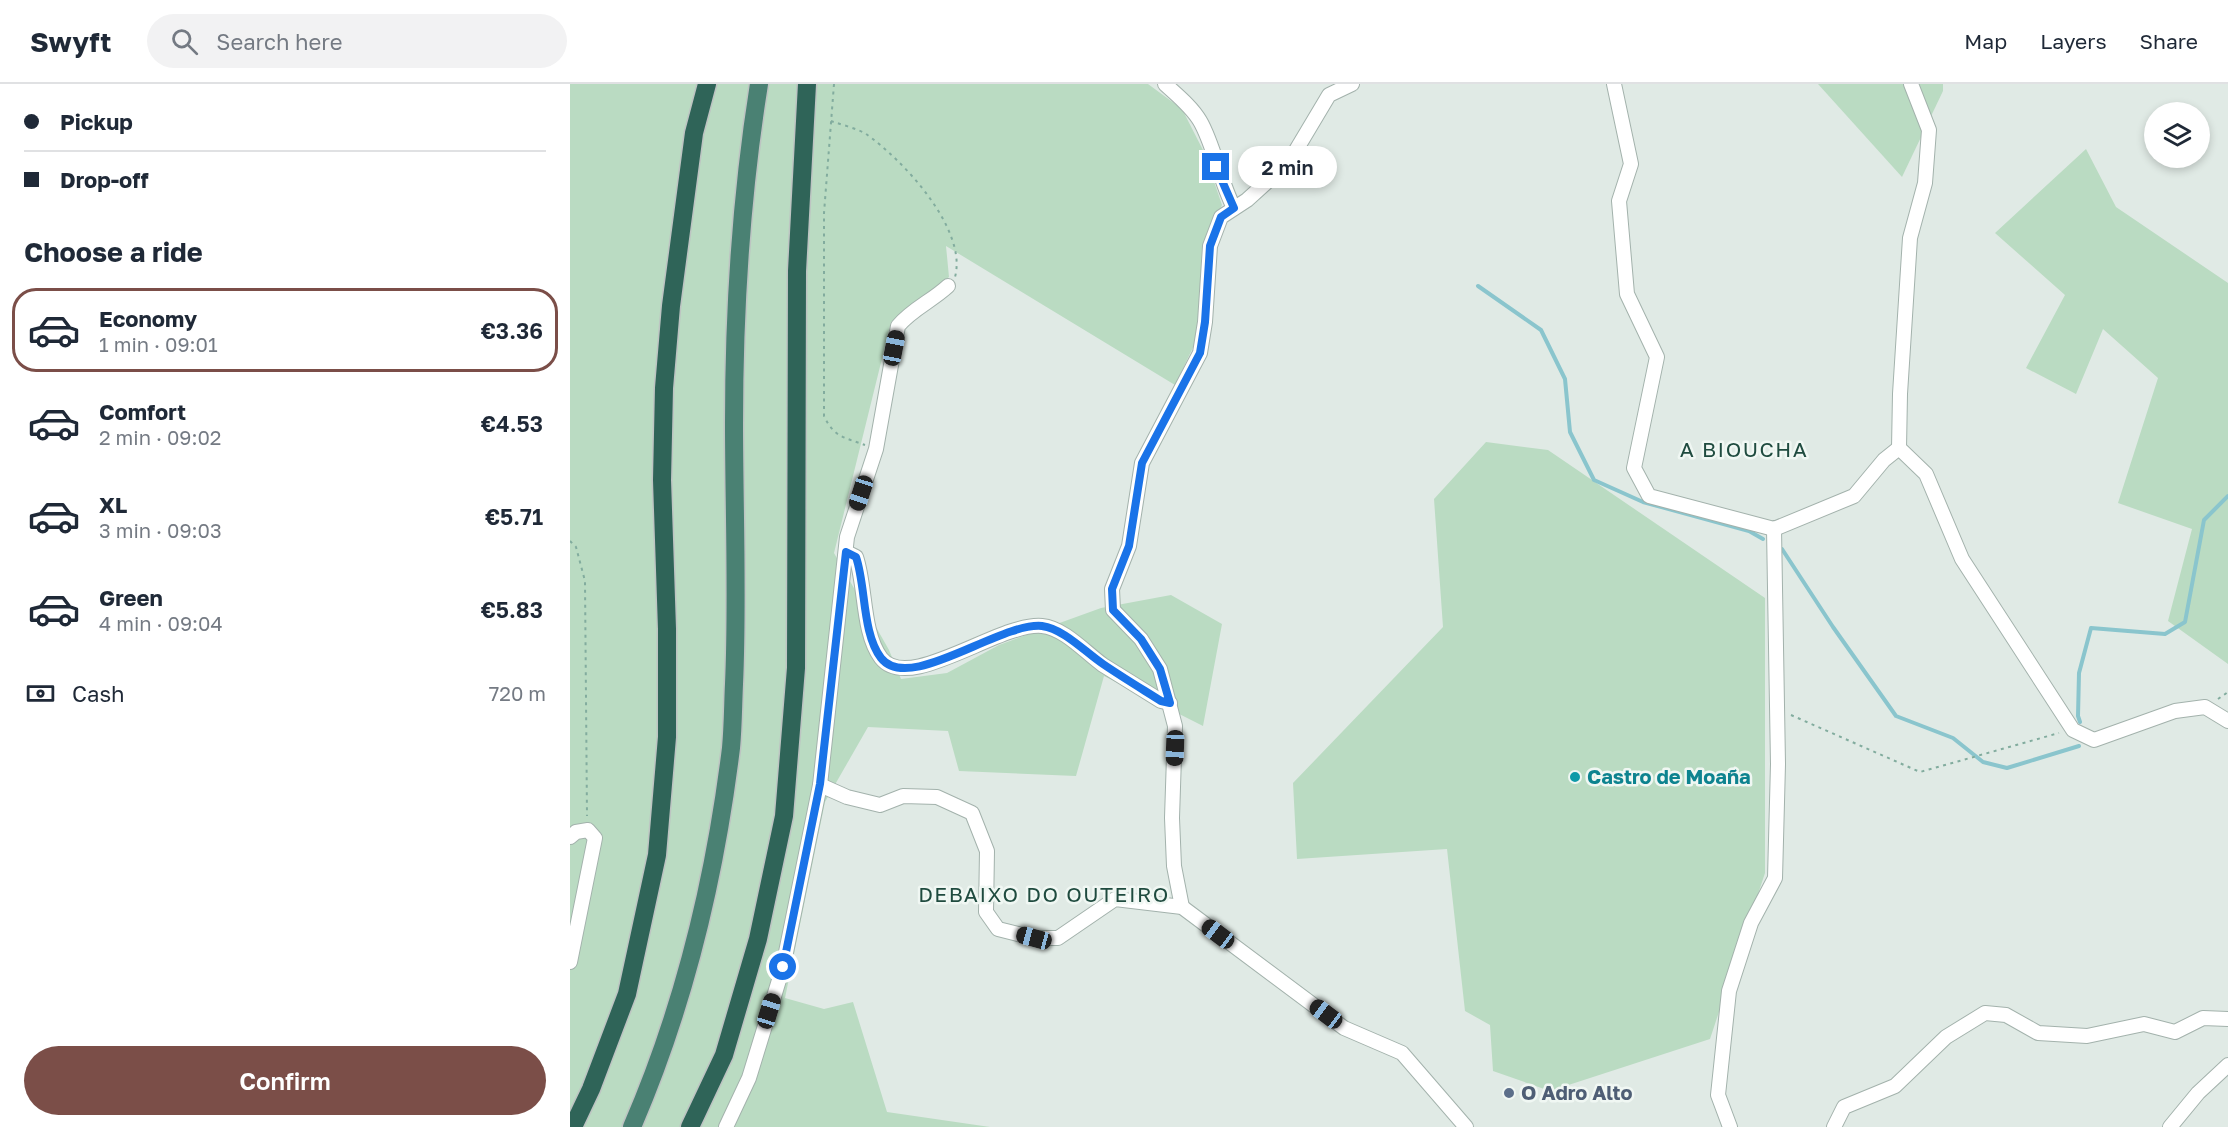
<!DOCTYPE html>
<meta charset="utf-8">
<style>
:root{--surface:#fff;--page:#f2f2f3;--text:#1f2937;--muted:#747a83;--line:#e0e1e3;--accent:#7b4e48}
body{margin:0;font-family:"Golos Text",sans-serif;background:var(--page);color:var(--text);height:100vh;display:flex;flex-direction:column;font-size:22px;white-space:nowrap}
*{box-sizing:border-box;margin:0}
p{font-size:20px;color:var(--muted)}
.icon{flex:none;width:33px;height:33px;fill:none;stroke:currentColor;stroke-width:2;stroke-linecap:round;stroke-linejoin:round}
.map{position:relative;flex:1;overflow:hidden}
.panel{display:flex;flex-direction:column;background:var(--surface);width:570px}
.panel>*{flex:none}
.hud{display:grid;align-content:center;height:132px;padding:0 24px;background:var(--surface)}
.fabs{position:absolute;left:1574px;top:18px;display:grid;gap:12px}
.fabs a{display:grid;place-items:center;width:66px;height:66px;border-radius:50%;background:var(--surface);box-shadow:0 3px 9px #0003;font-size:30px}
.end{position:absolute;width:27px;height:27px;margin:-14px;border:8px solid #1a73e8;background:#fff;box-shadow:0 0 0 3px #fff}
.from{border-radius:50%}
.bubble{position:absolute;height:42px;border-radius:21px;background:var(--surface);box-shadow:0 3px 9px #0003;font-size:20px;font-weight:600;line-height:42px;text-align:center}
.car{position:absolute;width:18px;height:36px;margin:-18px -9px;border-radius:8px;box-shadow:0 0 4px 2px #0007;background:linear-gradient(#222 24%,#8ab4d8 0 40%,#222 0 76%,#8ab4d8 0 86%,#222 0)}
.hud b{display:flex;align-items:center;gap:21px;height:57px;font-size:22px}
.hud b+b{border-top:2px solid var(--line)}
.hud i{width:15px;height:15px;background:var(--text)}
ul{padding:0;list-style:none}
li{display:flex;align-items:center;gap:18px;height:84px;margin:0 12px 9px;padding:0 12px;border:3px solid transparent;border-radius:24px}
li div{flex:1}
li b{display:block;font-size:22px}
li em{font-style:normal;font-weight:600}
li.on{border-color:var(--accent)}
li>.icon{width:54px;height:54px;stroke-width:1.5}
h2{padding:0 24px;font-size:27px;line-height:72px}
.pay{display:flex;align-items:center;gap:15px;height:66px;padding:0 24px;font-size:22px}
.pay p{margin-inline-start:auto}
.action{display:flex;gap:12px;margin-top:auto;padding:12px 24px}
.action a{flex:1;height:69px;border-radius:36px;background:var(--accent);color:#fff;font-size:24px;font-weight:600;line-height:69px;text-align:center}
header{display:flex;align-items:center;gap:36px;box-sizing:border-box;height:84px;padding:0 30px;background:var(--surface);border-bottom:2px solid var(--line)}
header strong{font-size:28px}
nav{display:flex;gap:33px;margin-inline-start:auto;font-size:21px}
.search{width:420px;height:54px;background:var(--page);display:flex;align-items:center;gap:15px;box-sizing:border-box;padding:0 21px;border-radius:33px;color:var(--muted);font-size:22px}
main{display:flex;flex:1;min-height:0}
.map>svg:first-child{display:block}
</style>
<header>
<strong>Swyft</strong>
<div class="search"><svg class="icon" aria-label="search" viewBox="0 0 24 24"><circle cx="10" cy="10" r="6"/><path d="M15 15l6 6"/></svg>Search here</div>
<nav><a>Map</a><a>Layers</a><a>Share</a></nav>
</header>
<main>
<section class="panel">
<div class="hud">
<b><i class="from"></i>Pickup</b>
<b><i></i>Drop-off</b>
</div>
<h2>Choose a ride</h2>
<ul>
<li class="on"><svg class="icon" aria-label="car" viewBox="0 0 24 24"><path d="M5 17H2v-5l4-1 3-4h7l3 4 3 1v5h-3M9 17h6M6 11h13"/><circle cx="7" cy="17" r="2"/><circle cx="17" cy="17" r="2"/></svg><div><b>Economy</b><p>1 min · 09:01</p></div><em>€3.36</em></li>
<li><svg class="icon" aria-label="car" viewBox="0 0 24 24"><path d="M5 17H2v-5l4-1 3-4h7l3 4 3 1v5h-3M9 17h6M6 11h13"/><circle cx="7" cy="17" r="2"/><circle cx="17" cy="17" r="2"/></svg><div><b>Comfort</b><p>2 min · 09:02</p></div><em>€4.53</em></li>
<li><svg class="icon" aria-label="car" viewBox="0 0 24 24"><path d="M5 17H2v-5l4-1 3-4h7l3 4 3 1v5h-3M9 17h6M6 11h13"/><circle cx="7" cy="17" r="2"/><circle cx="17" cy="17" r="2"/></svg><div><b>XL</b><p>3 min · 09:03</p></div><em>€5.71</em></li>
<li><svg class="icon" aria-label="car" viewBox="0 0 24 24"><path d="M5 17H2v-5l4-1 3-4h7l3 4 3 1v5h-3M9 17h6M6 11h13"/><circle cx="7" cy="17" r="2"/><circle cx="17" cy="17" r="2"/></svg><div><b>Green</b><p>4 min · 09:04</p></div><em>€5.83</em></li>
</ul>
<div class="pay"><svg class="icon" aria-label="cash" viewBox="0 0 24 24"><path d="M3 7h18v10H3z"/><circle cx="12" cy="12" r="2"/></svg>Cash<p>720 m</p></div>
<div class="action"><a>Confirm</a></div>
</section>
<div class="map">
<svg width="1658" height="1043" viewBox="0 0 1658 1043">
<rect width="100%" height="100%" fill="#e0eae5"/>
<g fill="#badbc2">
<polygon points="0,0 578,0 612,25 634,68 652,121 632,164 628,253 605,301 376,162 379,193 321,238 264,469 319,566 331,595 377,589 429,561 531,524 601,511 652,540 633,642 534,592 506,692 389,687 378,647 298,643 255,718 215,914 254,925 283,918 317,1028 420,1043 0,1043"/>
<polygon points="1248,0 1373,0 1373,7 1332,93"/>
<polygon points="1516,65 1546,123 1658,199 1658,580 1598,537 1622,445 1548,419 1588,294 1533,245 1506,310 1456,284 1495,211 1425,149"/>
<polygon points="916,358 978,366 1195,514 1195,789 1140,955 980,1007 923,987 920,941 895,927 877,765 727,775 723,699 873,543 864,415"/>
</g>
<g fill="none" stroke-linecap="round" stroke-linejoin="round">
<g stroke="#8ac5cd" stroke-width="4">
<polyline points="908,202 971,246 995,295 1000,348 1024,396 1073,418 1179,447 1193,455"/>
<polyline points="1212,465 1263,543 1326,632 1383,654 1413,678 1437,684 1509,662"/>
<polyline points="1510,638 1508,632 1509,589 1521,544 1595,550 1615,538 1634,436 1658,412"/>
</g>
<defs>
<g id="minor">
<path d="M595,0c12,11 27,23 35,37 14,24 20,60 34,87"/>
<polyline points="1044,0 1061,80 1049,117 1057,210 1087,273 1064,384 1079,412 1204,445 1284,412 1314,376 1329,364"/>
<polyline points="1341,0 1359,46 1355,99 1340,154 1330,310 1329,364 1356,390 1392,475 1503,646 1524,656 1605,627 1635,623 1658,637"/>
<path d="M276,468l10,5c10,29 6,76 25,101 28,36 118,-36 161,-32 22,2 43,26 61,39 19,12 39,24 58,36l9,2"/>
<polyline points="250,701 277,713 310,721 333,712 367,713 402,729 417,767 416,828 428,845 464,854 488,854 545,815 612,823 774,944 832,969 896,1043"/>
<polyline points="0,753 6,748 18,746 25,754 0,878"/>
<polyline points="612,823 604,782 602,734 605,642 590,585 571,555 543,526 542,505 559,462 572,379 630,269 635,238 640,162 651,133 677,116 719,78 759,11 782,0"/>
<path d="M156,1043l23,-49 34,-111 37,-182 27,-248 29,-88 22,-123c14,-17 34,-25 50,-40"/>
<polyline points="1160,1043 1148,1011 1159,907 1181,839 1205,794 1208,680 1204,445"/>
<polyline points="1264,1043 1274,1023 1325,1002 1376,953 1415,929 1436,931 1468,949 1517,952 1574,940 1605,948 1633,934 1658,935"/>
<polyline points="1600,1043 1628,1009 1658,981"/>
</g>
<path id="trunk" d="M62,1043c52,-120 83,-249 99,-379 2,-21 2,-43 3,-64 4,-87 0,-174 0,-261 0,-113 7,-227 25,-339"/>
<g id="motorway">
<polyline points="3,1043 21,1005 57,910 87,771 97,653 97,545 92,396 94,304 101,222 124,49 137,0"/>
<polyline points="120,1043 154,971 188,855 214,732 226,584 227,187 237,0"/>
</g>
</defs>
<use href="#minor" stroke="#a3b2ac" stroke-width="16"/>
<use href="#trunk" stroke="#bdc4c2" stroke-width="21"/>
<use href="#motorway" stroke="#bdc4c2" stroke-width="21"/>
<g stroke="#82ac9e" stroke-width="2" stroke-dasharray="3 4.5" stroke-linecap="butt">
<path d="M264,0l-10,129v203c10,21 19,21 41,29"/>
<path d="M261,37c11,4 25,7 35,13 36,25 102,95 89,143"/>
<polyline points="0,457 6,463 15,497 17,732"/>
<polyline points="1648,615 1658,608"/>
<polyline points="1221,631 1350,688 1489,649"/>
</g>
<use href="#minor" stroke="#fff" stroke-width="14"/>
<use href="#trunk" stroke="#4a8173" stroke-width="18"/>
<use href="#motorway" stroke="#2f6458" stroke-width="18"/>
</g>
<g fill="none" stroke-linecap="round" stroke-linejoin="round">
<path stroke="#1a73e8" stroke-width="8" d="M213,883l37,-183 26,-232 10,5c10,29 6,76 25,101 28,36 118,-36 161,-32 22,3 43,26 61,38 19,13 39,25 58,37l9,2 -10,-34 -19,-30 -28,-29 -1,-21 17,-43 13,-83 58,-110 5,-31 5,-76 11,-29 13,-9 -18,-41"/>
</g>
<circle fill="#0f9aa8" stroke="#f0f7f3" stroke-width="2" cx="1005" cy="693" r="6"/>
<circle fill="#5c6f8a" stroke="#f0f7f3" stroke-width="2" cx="939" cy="1009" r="6"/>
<g text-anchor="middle" stroke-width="5" stroke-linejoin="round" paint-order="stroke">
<g font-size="20" font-weight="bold" fill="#0d838f" stroke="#f0f7f3" text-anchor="start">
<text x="1017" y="700">Castro de Moaña</text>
</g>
<g font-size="20" font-weight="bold" fill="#4e5e75" stroke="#f0f7f3" text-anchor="start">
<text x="951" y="1016">O Adro Alto</text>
</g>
<g font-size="21" letter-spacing="1.5" fill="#1f4b3f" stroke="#f0f7f3">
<text x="1174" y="373">A BIOUCHA</text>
<text x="474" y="818">DEBAIXO DO OUTEIRO</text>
</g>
</g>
</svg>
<div class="fabs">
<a><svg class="icon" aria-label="layers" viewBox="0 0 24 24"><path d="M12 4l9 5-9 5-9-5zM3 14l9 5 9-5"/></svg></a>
</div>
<i class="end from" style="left:213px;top:883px"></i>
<i class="end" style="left:646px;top:83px"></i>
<div class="bubble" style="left:668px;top:62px;width:99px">2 min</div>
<i class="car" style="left:324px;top:264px;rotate:11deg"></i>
<i class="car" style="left:291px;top:409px;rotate:198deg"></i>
<i class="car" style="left:605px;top:664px;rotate:182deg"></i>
<i class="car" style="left:648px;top:850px;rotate:307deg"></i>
<i class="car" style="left:464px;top:854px;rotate:285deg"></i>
<i class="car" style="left:199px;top:927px;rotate:17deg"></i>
<i class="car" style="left:756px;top:930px;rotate:307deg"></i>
</div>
</main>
